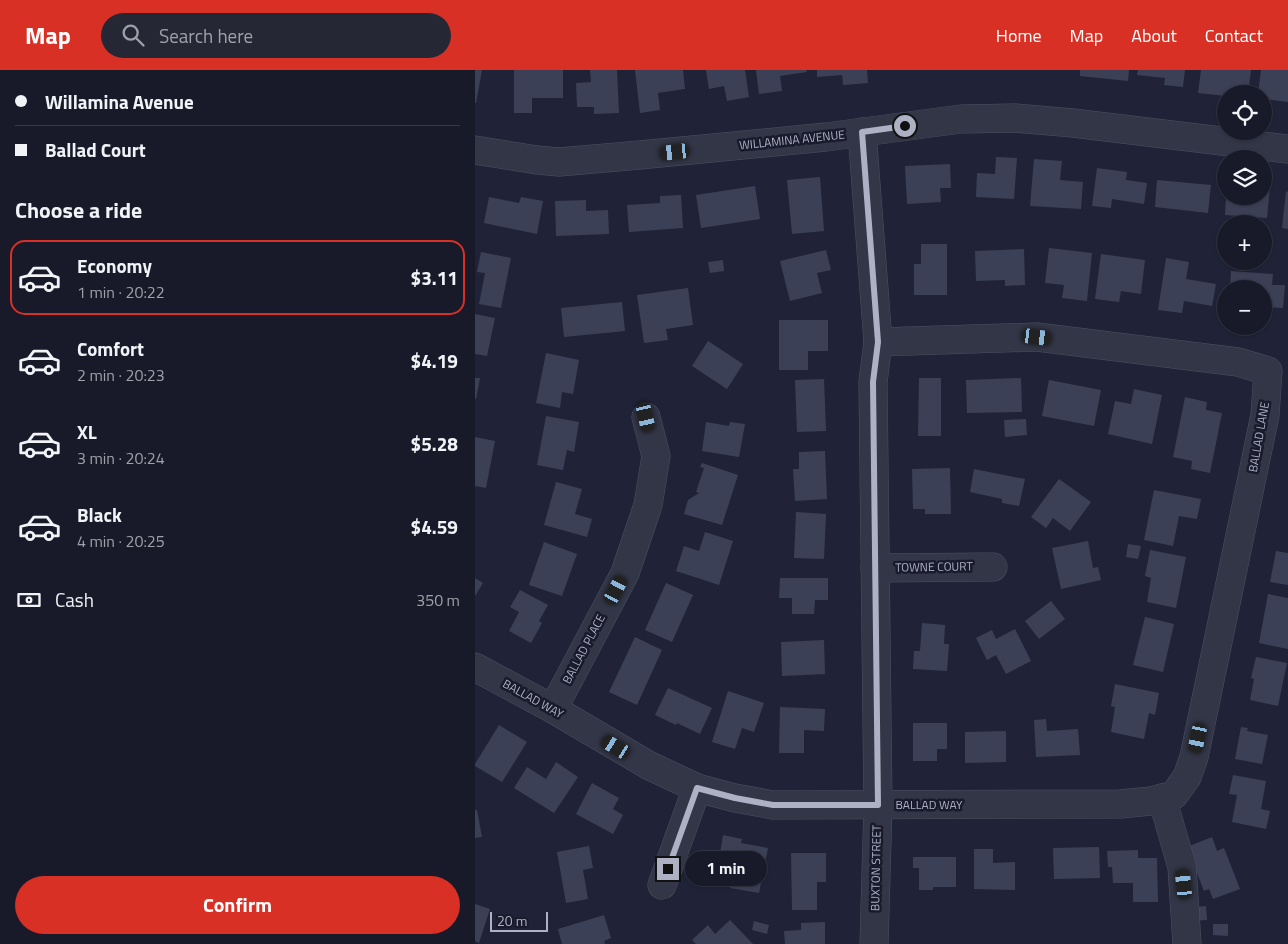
<!DOCTYPE html>
<meta charset="utf-8">
<style>
:root{--surface:#181a29;--page:#252735;--text:#f1f3f6;--muted:#9fa1a8;--line:#363846;--accent:#d93025}
body{margin:0;font-family:"Titillium Web",sans-serif;background:var(--page);color:var(--text);height:100vh;display:flex;flex-direction:column;font-size:19px;white-space:nowrap}
*{box-sizing:border-box;margin:0}
p{font-size:16px;color:var(--muted)}
.icon{flex:none;width:28px;height:28px;fill:none;stroke:currentColor;stroke-width:2;stroke-linecap:round;stroke-linejoin:round}
.map{position:relative;flex:1;overflow:hidden}
.panel{display:flex;flex-direction:column;background:var(--surface);width:475px}
.panel>*{flex:none}
.hud{display:grid;align-content:center;height:110px;padding:0 15px;background:var(--surface)}
.fabs{position:absolute;left:742px;top:15px;display:grid;gap:10px}
.fabs a{display:grid;place-items:center;width:55px;height:55px;border-radius:50%;background:var(--surface);box-shadow:0 1px 4px #0004,0 0 0 1px var(--line);font-size:25px}
.scale{position:absolute;left:15px;bottom:12px;width:58px;box-sizing:border-box;padding-left:5px;border:2px solid #aeb0c4;border-top:0;font-size:14px;line-height:18px;white-space:nowrap;color:#aeb0c4;-webkit-text-stroke:4px #191b2c;paint-order:stroke}
.end{position:absolute;width:22px;height:22px;margin:-11px;border:6px solid #aeb0c4;background:#111;box-shadow:0 0 0 2px #111}
.from{border-radius:50%}
.bubble{position:absolute;height:35px;border-radius:18px;background:var(--surface);box-shadow:0 1px 4px #0004,0 0 0 1px var(--line);font-size:16px;font-weight:700;line-height:35px;text-align:center}
.car{position:absolute;width:15px;height:30px;margin:-15px -8px;border-radius:6px;box-shadow:0 0 4px 1px #0007;background:linear-gradient(#222 24%,#8ab4d8 0 40%,#222 0 76%,#8ab4d8 0 86%,#222 0)}
.hud b{display:flex;align-items:center;gap:18px;height:48px;font-size:19px}
.hud b+b{border-top:1px solid var(--line)}
.hud i{width:12px;height:12px;background:var(--text)}
ul{padding:0;list-style:none}
li{display:flex;align-items:center;gap:15px;height:75px;margin:0 10px 8px;padding:0 5px;border:2px solid transparent;border-radius:15px}
li div{flex:1}
li b{display:block;font-size:19px}
li em{font-style:normal;font-weight:700}
li.current{border-color:var(--accent)}
li>.icon{width:45px;height:45px;stroke-width:1.5}
h2{padding:0 15px;font-size:22px;line-height:60px}
.pay{display:flex;align-items:center;gap:12px;height:55px;padding:0 15px;font-size:19px}
.pay p{margin-inline-start:auto}
.action{display:flex;gap:10px;margin-top:auto;padding:10px 15px}
.action a{flex:1;height:58px;border-radius:30px;background:var(--accent);color:#fff;font-size:20px;font-weight:700;line-height:58px;text-align:center}
header{display:flex;align-items:center;gap:30px;box-sizing:border-box;height:70px;padding:0 25px;background:var(--accent);color:#fff}
header strong{font-size:24px}
nav{display:flex;gap:28px;margin-inline-start:auto;font-size:18px}
.search{width:350px;height:45px;background:var(--page);display:flex;align-items:center;gap:12px;box-sizing:border-box;padding:0 18px;border-radius:28px;color:var(--muted);font-size:19px}
main{display:flex;flex:1;min-height:0}
.map>svg:first-child{display:block}
</style>
<header>
<strong>Map</strong>
<div class="search"><svg class="icon" aria-label="search" viewBox="0 0 24 24"><circle cx="10" cy="10" r="6"/><path d="M15 15l6 6"/></svg>Search here</div>
<nav><a>Home</a><a>Map</a><a>About</a><a>Contact</a></nav>
</header>
<main>
<section class="panel">
<div class="hud">
<b><i class="from"></i>Willamina Avenue</b>
<b><i></i>Ballad Court</b>
</div>
<h2>Choose a ride</h2>
<ul>
<li class="current"><svg class="icon" aria-label="car" viewBox="0 0 24 24"><path d="M5 17H2v-5l4-1 3-4h7l3 4 3 1v5h-3M9 17h6M6 11h13"/><circle cx="7" cy="17" r="2"/><circle cx="17" cy="17" r="2"/></svg><div><b>Economy</b><p>1 min · 20:22</p></div><em>$3.11</em></li>
<li><svg class="icon" aria-label="car" viewBox="0 0 24 24"><path d="M5 17H2v-5l4-1 3-4h7l3 4 3 1v5h-3M9 17h6M6 11h13"/><circle cx="7" cy="17" r="2"/><circle cx="17" cy="17" r="2"/></svg><div><b>Comfort</b><p>2 min · 20:23</p></div><em>$4.19</em></li>
<li><svg class="icon" aria-label="car" viewBox="0 0 24 24"><path d="M5 17H2v-5l4-1 3-4h7l3 4 3 1v5h-3M9 17h6M6 11h13"/><circle cx="7" cy="17" r="2"/><circle cx="17" cy="17" r="2"/></svg><div><b>XL</b><p>3 min · 20:24</p></div><em>$5.28</em></li>
<li><svg class="icon" aria-label="car" viewBox="0 0 24 24"><path d="M5 17H2v-5l4-1 3-4h7l3 4 3 1v5h-3M9 17h6M6 11h13"/><circle cx="7" cy="17" r="2"/><circle cx="17" cy="17" r="2"/></svg><div><b>Black</b><p>4 min · 20:25</p></div><em>$4.59</em></li>
</ul>
<div class="pay"><svg class="icon" aria-label="cash" viewBox="0 0 24 24"><path d="M3 7h18v10H3z"/><circle cx="12" cy="12" r="2"/></svg>Cash<p>350 m</p></div>
<div class="action"><a>Confirm</a></div>
</section>
<div class="map">
<svg width="813" height="874" viewBox="0 0 813 874">
<rect width="100%" height="100%" fill="#202337"/>
<g fill="#3c4057">
<polygon points="0,0 7,0 1,33 0,33"/>
<polygon points="39,0 88,0 88,28 57,28 57,43 39,43"/>
<polygon points="115,0 142,0 144,43 119,44 119,37 102,37 101,13 116,12"/>
<polygon points="160,0 208,0 210,19 183,23 185,40 165,43"/>
<polygon points="231,0 270,0 274,27 252,31 249,16 234,19"/>
<polygon points="281,0 331,0 332,2 305,6 307,21 284,24"/>
<polygon points="342,0 392,0 393,13 368,15 367,5 342,7"/>
<polygon points="605,0 654,0 653,11 605,6"/>
<polygon points="663,0 710,0 708,17 689,15 690,8 662,5"/>
<polygon points="726,0 776,0 773,24 751,24 751,26 723,23"/>
<polygon points="786,0 813,0 813,32 789,29 789,24 783,24"/>
<polygon points="521,87 542,88 539,129 501,127 502,103 520,104"/>
<polygon points="559,89 587,91 585,110 608,112 606,139 555,136"/>
<polygon points="475,94 476,118 465,118 466,132 432,134 430,96"/>
<polygon points="622,98 652,102 651,110 672,113 669,134 637,129 636,138 617,136"/>
<polygon points="345,107 349,161 317,164 312,110"/>
<polygon points="682,110 736,115 733,143 680,137"/>
<polygon points="789,115 795,116 792,148 750,145 751,126 789,126"/>
<polygon points="280,116 285,149 226,158 221,125"/>
<polygon points="811,121 813,122 813,159 807,158"/>
<polygon points="206,125 208,158 154,162 152,135 185,133 185,126"/>
<polygon points="14,127 44,133 46,127 68,131 62,164 9,153"/>
<polygon points="111,130 111,141 133,140 134,164 81,166 80,131"/>
<polygon points="446,174 472,174 472,225 439,225 439,194 446,194"/>
<polygon points="574,178 617,183 612,231 587,228 589,215 570,213"/>
<polygon points="549,179 550,215 530,216 530,210 501,211 500,181"/>
<polygon points="351,180 356,200 342,203 347,223 315,231 305,191"/>
<polygon points="6,182 36,188 26,238 4,234 10,203 2,202"/>
<polygon points="626,184 670,190 666,224 646,221 644,232 620,229"/>
<polygon points="691,188 714,192 711,209 741,214 737,236 709,231 707,243 683,240"/>
<polygon points="248,190 249,201 235,203 233,192"/>
<polygon points="756,201 798,204 797,215 810,215 808,238 789,237 789,219 755,219"/>
<polygon points="213,218 218,255 191,259 193,270 169,273 162,225"/>
<polygon points="147,232 150,261 89,267 86,238"/>
<polygon points="0,244 20,248 12,286 0,284"/>
<polygon points="304,250 353,250 353,281 333,281 333,300 304,300"/>
<polygon points="233,271 268,294 252,319 217,296"/>
<polygon points="71,283 104,290 98,324 87,322 85,338 61,333"/>
<polygon points="0,308 5,308 1,329 0,329"/>
<polygon points="444,308 466,308 466,366 443,366"/>
<polygon points="546,308 547,342 492,343 491,310"/>
<polygon points="349,309 351,361 322,362 320,310"/>
<polygon points="574,310 626,320 619,356 567,346"/>
<polygon points="659,319 687,325 677,374 633,364 640,331 656,334"/>
<polygon points="710,327 732,332 731,340 747,343 735,403 716,399 717,391 698,387"/>
<polygon points="71,346 104,352 99,382 92,380 88,400 62,395"/>
<polygon points="551,349 552,365 530,367 529,350"/>
<polygon points="231,352 254,356 255,352 270,354 264,387 227,381"/>
<polygon points="0,367 20,371 11,418 0,416"/>
<polygon points="350,381 352,429 320,431 318,399 324,399 324,382"/>
<polygon points="227,393 263,405 247,455 209,444 213,430 224,423 221,422 229,398 225,397"/>
<polygon points="475,398 476,444 450,444 450,439 438,439 437,399"/>
<polygon points="499,399 550,409 544,436 527,433 527,429 495,422"/>
<polygon points="584,409 616,432 595,461 578,448 571,458 556,447"/>
<polygon points="81,412 107,419 100,444 117,449 112,467 69,455"/>
<polygon points="679,420 726,429 722,449 704,446 698,476 669,470"/>
<polygon points="321,442 351,444 349,489 319,488"/>
<polygon points="230,462 258,471 244,515 201,501 209,476 224,481"/>
<polygon points="613,471 618,498 623,497 626,510 586,519 577,478"/>
<polygon points="69,472 102,484 87,526 54,515"/>
<polygon points="653,474 666,476 663,489 651,487"/>
<polygon points="675,480 711,487 701,538 672,532 676,508 670,506"/>
<polygon points="801,481 813,483 813,515 795,512"/>
<polygon points="0,508 8,513 0,526"/>
<polygon points="305,508 353,508 353,530 340,530 339,544 317,544 317,528 304,528"/>
<polygon points="191,513 218,525 197,572 170,560"/>
<polygon points="45,520 73,535 64,551 67,553 56,573 34,561 44,542 35,537"/>
<polygon points="793,524 813,528 813,579 784,573"/>
<polygon points="576,531 590,549 564,569 550,551"/>
<polygon points="670,547 699,554 688,602 658,595"/>
<polygon points="447,553 470,555 469,574 474,574 472,601 438,599 439,581 445,581"/>
<polygon points="540,559 556,591 531,604 521,585 512,590 501,568 517,560 521,569"/>
<polygon points="160,567 187,580 162,635 134,622"/>
<polygon points="349,570 350,604 307,606 306,572"/>
<polygon points="781,587 812,593 803,636 775,630 779,609 776,608"/>
<polygon points="640,614 684,623 680,645 674,643 669,669 636,662 640,637 636,636"/>
<polygon points="193,618 237,638 225,664 202,653 201,655 180,645"/>
<polygon points="253,621 289,633 279,662 267,658 260,679 237,672"/>
<polygon points="305,637 350,639 349,661 329,660 329,683 304,683"/>
<polygon points="571,649 572,661 603,659 605,685 561,687 559,650"/>
<polygon points="438,653 472,653 472,679 462,679 462,691 438,691"/>
<polygon points="24,655 52,672 27,712 0,696 0,694"/>
<polygon points="766,657 773,658 772,661 793,665 787,694 760,689"/>
<polygon points="531,661 531,692 490,693 490,662"/>
<polygon points="81,692 103,707 79,743 39,718 52,697 71,709"/>
<polygon points="758,705 791,711 786,739 795,741 791,759 757,752 762,725 754,724"/>
<polygon points="117,713 144,728 138,739 148,745 138,764 101,744"/>
<polygon points="0,740 2,740 7,767 0,768"/>
<polygon points="248,765 267,769 266,773 293,778 284,823 255,818 261,786 245,783"/>
<polygon points="737,767 742,781 749,778 765,819 738,829 734,819 729,821 712,777"/>
<polygon points="114,776 118,798 108,800 113,829 91,833 82,782"/>
<polygon points="624,777 625,808 579,809 578,778"/>
<polygon points="499,779 518,779 518,793 540,792 540,820 499,819"/>
<polygon points="663,780 663,788 682,788 683,832 658,832 658,813 638,813 637,797 633,797 632,781"/>
<polygon points="316,783 351,783 351,812 342,812 342,840 317,840"/>
<polygon points="438,787 481,787 481,817 458,817 458,820 444,820 444,798 438,798"/>
<polygon points="0,834 15,839 4,873 0,871"/>
<polygon points="731,836 732,850 718,851 717,837"/>
<polygon points="129,845 136,868 129,871 130,874 87,874 83,859"/>
<polygon points="255,850 278,874 221,874 217,870 233,855 240,864"/>
<polygon points="279,851 294,855 292,864 277,860"/>
<polygon points="350,852 350,874 310,874 309,861 326,860 326,853"/>
<polygon points="738,854 753,854 753,866 738,865"/>
</g>
<g fill="none" stroke-linecap="round" stroke-linejoin="round">
<defs>
<g id="minor">
<polyline points="387,62 403,272 398,312 403,735 399,874"/>
<polyline points="0,80 62,90 84,92 165,85 351,67 486,49 540,48 598,53 813,79"/>
<polyline points="400,498 518,497"/>
<polyline points="0,597 78,639 173,695 222,718 260,728 298,735 645,734 676,731 699,725 712,707 719,687 790,345 793,301 763,292 562,267 403,272"/>
<polyline points="78,639 150,503 173,435 181,386 171,347"/>
<polyline points="687,728 707,797 712,874"/>
<polyline points="187,815 222,718"/>
</g>
</defs>
<use href="#minor" stroke="#4e5062" stroke-width="29"/>
<use href="#minor" stroke="#333647" stroke-width="28"/>
</g>
<g fill="none" stroke-linecap="round" stroke-linejoin="round">
<polyline stroke="#aeb0c4" stroke-width="6" points="193,799 222,718 260,728 298,735 403,735 398,312 403,272 387,62 430,56"/>
</g>
<g text-anchor="middle" stroke-width="5" stroke-linejoin="round" paint-order="stroke">
<g font-size="12" fill="#aeb0c4" stroke="#191b2c">
<text transform="translate(317 70) rotate(-6)" y="4">WILLAMINA AVENUE</text>
<text transform="translate(784 367) rotate(-80)" y="4">BALLAD LANE</text>
<text transform="translate(459 497) rotate(-1)" y="4">TOWNE COURT</text>
<text transform="translate(109 579) rotate(-62)" y="4">BALLAD PLACE</text>
<text transform="translate(58 629) rotate(29)" y="4">BALLAD WAY</text>
<text x="454" y="739">BALLAD WAY</text>
<text transform="translate(401 798) rotate(-89)" y="4">BUXTON STREET</text>
</g>
</g>
</svg>
<div class="fabs">
<a><svg class="icon" aria-label="locate" viewBox="0 0 24 24"><circle cx="12" cy="12" r="6"/><path d="M12 2v4M12 18v4M2 12h4M18 12h4"/></svg></a>
<a><svg class="icon" aria-label="layers" viewBox="0 0 24 24"><path d="M12 4l9 5-9 5-9-5zM3 14l9 5 9-5"/></svg></a>
<a>+</a>
<a>−</a>
</div>
<div class="scale">20 m</div>
<i class="end from" style="left:430px;top:56px"></i>
<i class="end" style="left:193px;top:799px"></i>
<div class="bubble" style="left:210px;top:781px;width:82px">1 min</div>
<i class="car" style="left:200px;top:82px;rotate:264deg"></i>
<i class="car" style="left:562px;top:267px;rotate:97deg"></i>
<i class="car" style="left:171px;top:347px;rotate:167deg"></i>
<i class="car" style="left:141px;top:520px;rotate:28deg"></i>
<i class="car" style="left:723px;top:668px;rotate:192deg"></i>
<i class="car" style="left:141px;top:677px;rotate:301deg"></i>
<i class="car" style="left:709px;top:814px;rotate:354deg"></i>
</div>
</main>
